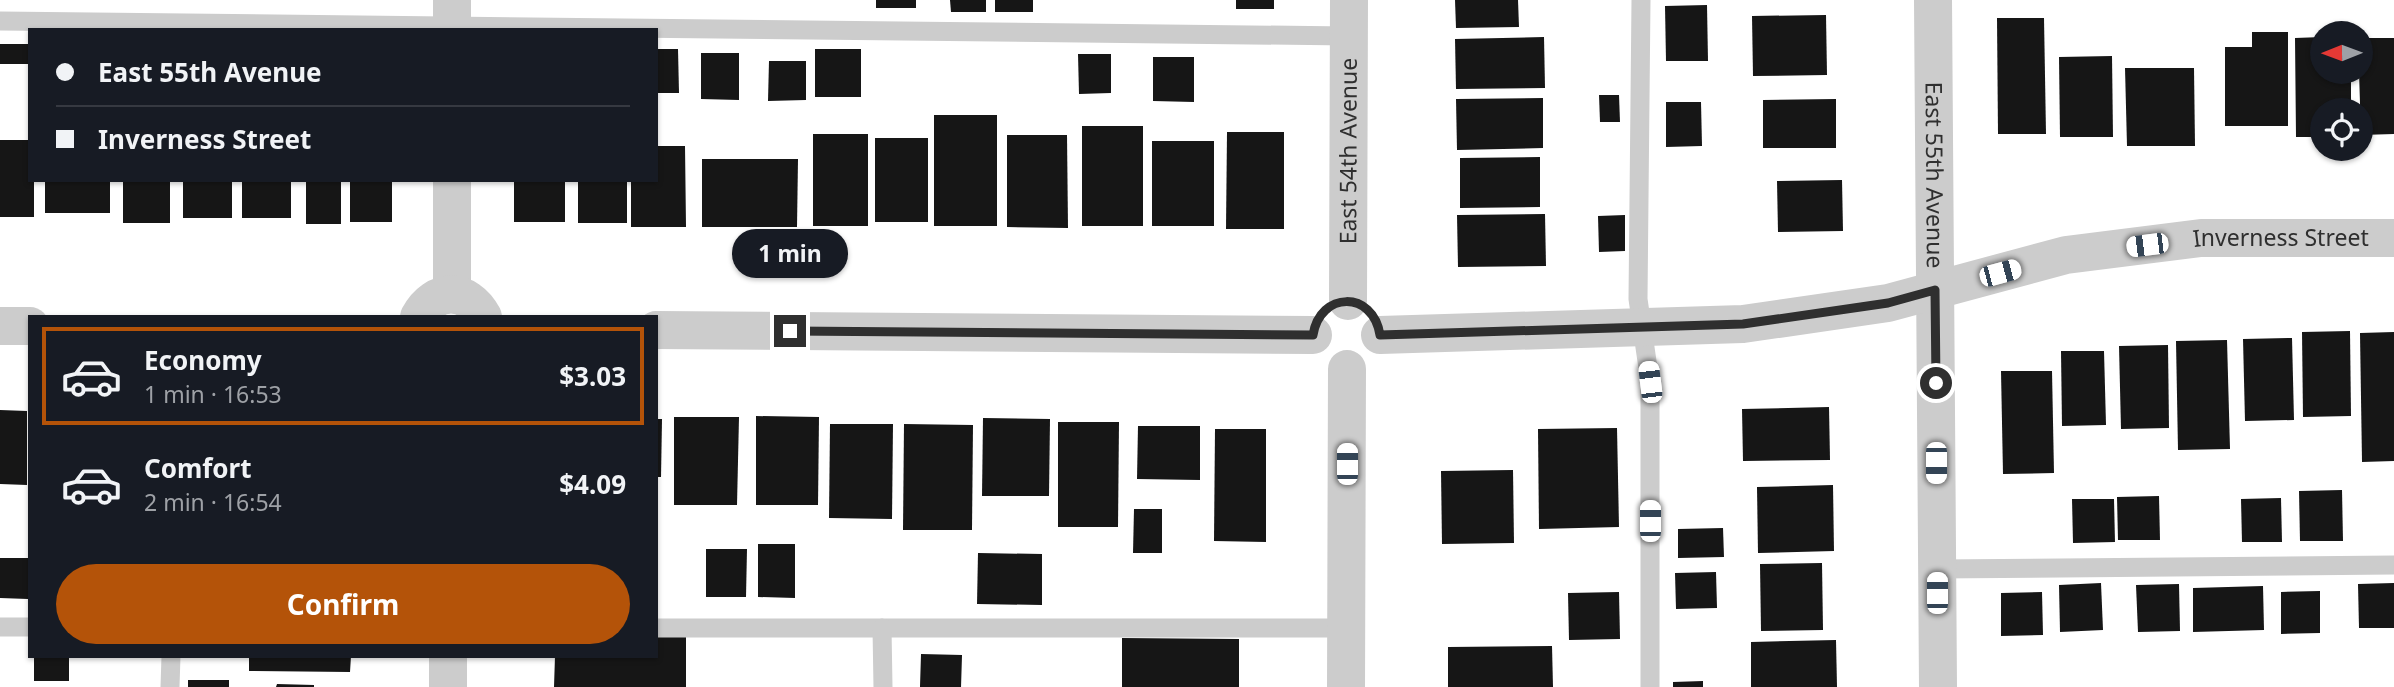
<!DOCTYPE html>
<meta charset="utf-8">
<style>
:root{--surface:#171b24;--page:#20242c;--text:#f1f3f6;--muted:#9ea1a6;--line:#363941;--accent:#b45309}
body{margin:0;font-family:"Noto Sans",sans-serif;background:var(--page);color:var(--text);height:100vh;display:flex;flex-direction:column;font-size:26px;white-space:nowrap}
*{box-sizing:border-box;margin:0}
p{font-size:23px;color:var(--muted)}
.icon{flex:none;width:38px;height:38px;fill:none;stroke:currentColor;stroke-width:2;stroke-linecap:round;stroke-linejoin:round}
.map{position:relative;flex:1;overflow:hidden}
.side{position:absolute;left:28px;top:315px;width:630px;height:343px;display:flex;flex-direction:column;background:var(--surface);border-radius:0px;box-shadow:0 2px 5px #0004}
.side>*{flex:none}
.guide{position:absolute;left:28px;top:28px;width:630px;height:154px;border-radius:0px;box-shadow:0 2px 5px #0004;display:grid;align-content:center;height:154px;padding:0 28px;background:var(--surface)}
.needle{width:46px;rotate:269deg}
.tools{position:absolute;left:2310px;top:21px;display:grid;gap:14px}
.tools a{display:grid;place-items:center;width:63px;height:63px;border-radius:50%;background:var(--surface);box-shadow:0 2px 5px #0004;font-size:35px}
.end{position:absolute;width:32px;height:32px;margin:-16px;border:9px solid #2f2f2f;background:#fff;box-shadow:0 0 0 4px #fff}
.from{border-radius:50%}
.bubble{position:absolute;height:49px;border-radius:24px;background:var(--surface);box-shadow:0 2px 5px #0004;font-size:23px;font-weight:700;line-height:49px;text-align:center}
.car{position:absolute;width:21px;height:42px;margin:-21px -10px;border-radius:9px;box-shadow:0 0 5px 2px #0007;background:linear-gradient(#fff 24%,#345 0 40%,#fff 0 76%,#345 0 86%,#fff 0)}
.guide b{display:flex;align-items:center;gap:24px;height:66px;font-size:26px}
.guide b+b{border-top:2px solid var(--line)}
.guide i{width:18px;height:18px;background:var(--text)}
ul{padding:12px 0 0;list-style:none}
li{display:flex;align-items:center;gap:21px;height:98px;margin:0 14px 10px;padding:0 14px;border:4px solid transparent;border-radius:0px}
li div{flex:1}
li b{display:block;font-size:26px}
li em{font-style:normal;font-weight:700}
li.selected{border-color:var(--accent)}
li>.icon{width:63px;height:63px;stroke-width:1.5}
.primary-button{display:flex;gap:14px;margin-top:auto;padding:14px 28px}
.primary-button a{flex:1;height:80px;border-radius:42px;background:var(--accent);color:#fff;font-size:28px;font-weight:700;line-height:80px;text-align:center}
.map>svg:first-child{display:block}
</style>
<div class="map">
<svg width="2394" height="687" viewBox="0 0 2394 687">
<rect width="100%" height="100%" fill="#fff"/>
<g fill="#161616">
<rect x="876" y="0" width="40" height="8"/>
<polygon points="950,0 986,0 986,12 951,12"/>
<rect x="995" y="0" width="38" height="12"/>
<rect x="1236" y="0" width="38" height="9"/>
<polygon points="1455,0 1518,0 1519,27 1456,28"/>
<polygon points="1707,5 1708,61 1666,61 1665,6"/>
<polygon points="1826,15 1827,75 1753,76 1752,16"/>
<polygon points="1997,18 2044,18 2046,134 1998,134"/>
<polygon points="2252,32 2288,32 2288,126 2225,126 2225,47 2252,47"/>
<polygon points="1544,37 1545,88 1456,89 1455,39"/>
<polygon points="2322,37 2322,72 2351,72 2351,110 2322,110 2322,137 2296,137 2295,38"/>
<polygon points="2361,38 2394,38 2394,134 2361,135 2359,72 2361,72"/>
<rect x="0" y="44" width="30" height="20"/>
<polygon points="656,49 678,49 679,93 656,93"/>
<rect x="815" y="49" width="46" height="48"/>
<polygon points="701,53 739,53 739,100 701,99"/>
<polygon points="1078,54 1111,54 1111,93 1079,94"/>
<polygon points="2112,56 2113,137 2060,137 2059,57"/>
<polygon points="1153,57 1194,57 1194,102 1153,101"/>
<polygon points="769,61 806,61 806,100 768,101"/>
<polygon points="2125,68 2194,68 2195,146 2127,146"/>
<polygon points="1599,95 1619,95 1620,122 1600,122"/>
<polygon points="1543,98 1543,148 1457,150 1456,99"/>
<polygon points="1836,99 1836,148 1763,148 1763,100"/>
<polygon points="1666,102 1701,102 1702,146 1666,147"/>
<rect x="934" y="115" width="63" height="111"/>
<rect x="1082" y="126" width="61" height="100"/>
<polygon points="1227,132 1284,132 1284,229 1226,229"/>
<rect x="813" y="134" width="55" height="92"/>
<polygon points="1007,135 1067,135 1068,228 1007,227"/>
<rect x="875" y="138" width="53" height="84"/>
<polygon points="0,140 30,140 30,180 34,180 34,217 0,217"/>
<rect x="1152" y="141" width="62" height="85"/>
<polygon points="656,146 685,146 686,227 631,227 631,180 656,180"/>
<polygon points="1540,157 1540,207 1460,208 1460,158"/>
<polygon points="702,159 798,159 797,227 702,227"/>
<rect x="45" y="180" width="65" height="33"/>
<rect x="123" y="180" width="47" height="43"/>
<rect x="183" y="180" width="49" height="38"/>
<rect x="242" y="180" width="49" height="38"/>
<rect x="306" y="180" width="35" height="44"/>
<rect x="350" y="180" width="42" height="42"/>
<rect x="514" y="180" width="51" height="42"/>
<rect x="578" y="180" width="49" height="43"/>
<polygon points="1842,180 1843,231 1778,232 1777,181"/>
<polygon points="1545,214 1546,266 1458,267 1457,215"/>
<polygon points="1625,215 1625,251 1599,252 1598,216"/>
<polygon points="2350,331 2351,416 2303,417 2302,332"/>
<polygon points="2394,332 2394,461 2362,462 2360,333"/>
<polygon points="2292,338 2294,420 2245,421 2243,339"/>
<polygon points="2227,340 2230,449 2178,450 2176,341"/>
<polygon points="2168,345 2169,428 2121,429 2119,346"/>
<polygon points="2061,351 2104,351 2106,425 2062,426"/>
<polygon points="2001,371 2052,371 2054,473 2003,474"/>
<polygon points="1829,407 1830,460 1743,461 1742,409"/>
<polygon points="0,410 27,411 27,485 0,484"/>
<polygon points="756,416 819,417 818,505 756,505"/>
<polygon points="674,417 739,417 737,505 674,505"/>
<polygon points="983,418 1050,419 1049,496 982,496"/>
<polygon points="656,419 662,419 661,477 656,477"/>
<polygon points="1058,422 1119,422 1118,527 1058,527"/>
<polygon points="830,424 893,424 892,519 829,518"/>
<polygon points="904,424 973,425 972,530 903,530"/>
<polygon points="1138,426 1200,426 1200,480 1137,479"/>
<polygon points="1617,428 1619,527 1539,529 1538,429"/>
<polygon points="1215,429 1266,429 1266,542 1214,541"/>
<polygon points="1513,470 1514,543 1442,544 1441,471"/>
<polygon points="1833,485 1834,551 1758,553 1757,487"/>
<polygon points="2342,490 2343,541 2300,541 2299,491"/>
<polygon points="2159,496 2160,540 2118,540 2117,497"/>
<polygon points="2281,498 2282,542 2242,542 2241,499"/>
<polygon points="2072,499 2114,499 2115,542 2073,543"/>
<polygon points="1134,509 1162,509 1162,553 1133,553"/>
<polygon points="1723,528 1724,557 1678,558 1678,529"/>
<polygon points="758,544 795,544 795,598 758,597"/>
<polygon points="706,549 747,549 746,597 706,597"/>
<polygon points="978,553 1042,554 1042,605 977,604"/>
<polygon points="0,558 29,558 28,599 0,598"/>
<polygon points="1822,563 1823,630 1761,631 1760,564"/>
<polygon points="1716,572 1717,608 1676,609 1675,573"/>
<polygon points="2101,583 2103,630 2060,632 2059,585"/>
<polygon points="2394,583 2394,628 2359,628 2358,584"/>
<polygon points="2179,584 2180,631 2138,632 2136,585"/>
<polygon points="2263,586 2264,630 2193,632 2193,588"/>
<polygon points="2320,591 2320,633 2281,634 2281,592"/>
<polygon points="1619,592 1620,639 1569,640 1568,593"/>
<polygon points="2042,592 2043,635 2001,636 2001,593"/>
<polygon points="656,637 686,637 686,687 554,687 555,656 656,656"/>
<polygon points="1122,638 1239,639 1239,687 1122,687"/>
<polygon points="1836,640 1837,687 1751,687 1751,642"/>
<polygon points="1552,646 1553,687 1448,687 1448,647"/>
<polygon points="921,654 962,655 961,687 920,687"/>
<rect x="34" y="656" width="35" height="25"/>
<polygon points="249,656 351,656 350,672 249,671"/>
<rect x="188" y="680" width="41" height="7"/>
<polygon points="1703,681 1703,687 1673,687 1673,682"/>
<polygon points="277,684 314,685 314,687 276,687"/>
</g>
<g fill="none" stroke-linecap="round" stroke-linejoin="round">
<g stroke="#ccc" stroke-width="19">
<polyline points="1641,0 1638,299 1650,382 1650,687"/>
<polyline points="0,21 1349,36"/>
<polyline points="1937,569 2394,565"/>
<polyline points="0,627 30,627"/>
<polyline points="656,628 1347,628"/>
<polyline points="882,628 883,687"/>
<polyline points="170,687 171,656"/>
</g>
<g stroke="#ccc" stroke-width="38">
<path id="s1" d="M1933,0l5,687"/>
<polyline points="452,30 452,0"/>
<polyline points="452,294 452,180"/>
<path id="s2" d="M1348,301l1,-301"/>
<path d="M419,317c16,-30 48,-30 64,0"/>
<polyline points="0,326 30,326"/>
<polyline points="656,330 1313,335"/>
<path id="s3" d="M1380,335l363,-11 145,-21 178,-48 135,-17h193"/>
<polyline points="448,687 448,656"/>
<polyline points="1346,687 1347,369"/>
</g>
</g>
<g fill="none" stroke-linecap="round" stroke-linejoin="round">
<path stroke="#2f2f2f" stroke-width="9" d="M790,331l523,4c7,-44 60,-45 67,0l363,-11 145,-21 47,-13 1,93"/>
</g>
<g text-anchor="middle" stroke-width="7" stroke-linejoin="round" paint-order="stroke">
<g font-size="23" fill="#2f2f2f" stroke="#fff">
<text dy="8" stroke="none"><textPath href="#s2" startOffset="150">East 54th Avenue</textPath></text>
<text dy="8" stroke="none"><textPath href="#s1" startOffset="175">East 55th Avenue</textPath></text>
<text dy="8" stroke="none"><textPath href="#s3" startOffset="910">Inverness Street</textPath></text>
</g>
</g>
</svg>
<div class="tools">
<a><svg class="needle" viewBox="-14 -14 28 28"><path d="M0-13l5 13h-10z" fill="#e53935"/><path d="M0 13l5-13h-10z" fill="#9ea1a6"/></svg></a>
<a><svg class="icon" aria-label="locate" viewBox="0 0 24 24"><circle cx="12" cy="12" r="6"/><path d="M12 2v4M12 18v4M2 12h4M18 12h4"/></svg></a>
</div>
<i class="end from" style="left:1936px;top:383px"></i>
<i class="end" style="left:790px;top:331px"></i>
<div class="bubble" style="left:732px;top:229px;width:116px">1 min</div>
<i class="car" style="left:2147px;top:245px;rotate:263deg"></i>
<i class="car" style="left:2000px;top:273px;rotate:75deg"></i>
<i class="car" style="left:1650px;top:382px;rotate:353deg"></i>
<i class="car" style="left:1936px;top:463px;rotate:180deg"></i>
<i class="car" style="left:1347px;top:464px;rotate:0deg"></i>
<i class="car" style="left:1650px;top:521px;rotate:0deg"></i>
<i class="car" style="left:1937px;top:593px;rotate:0deg"></i>
<div class="guide">
<b><i class="from"></i>East 55th Avenue</b>
<b><i></i>Inverness Street</b>
</div>
<section class="side">
<ul>
<li class="selected"><svg class="icon" aria-label="car" viewBox="0 0 24 24"><path d="M5 17H2v-5l4-1 3-4h7l3 4 3 1v5h-3M9 17h6M6 11h13"/><circle cx="7" cy="17" r="2"/><circle cx="17" cy="17" r="2"/></svg><div><b>Economy</b><p>1 min · 16:53</p></div><em>$3.03</em></li>
<li><svg class="icon" aria-label="car" viewBox="0 0 24 24"><path d="M5 17H2v-5l4-1 3-4h7l3 4 3 1v5h-3M9 17h6M6 11h13"/><circle cx="7" cy="17" r="2"/><circle cx="17" cy="17" r="2"/></svg><div><b>Comfort</b><p>2 min · 16:54</p></div><em>$4.09</em></li>
</ul>
<div class="primary-button"><a>Confirm</a></div>
</section>
</div>
